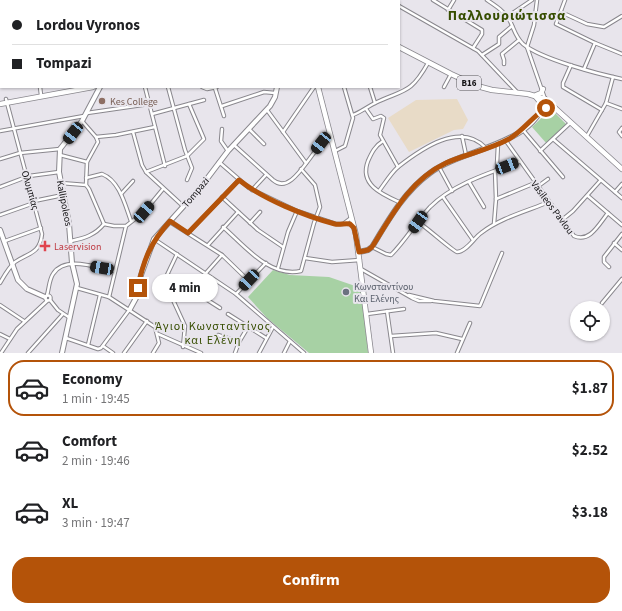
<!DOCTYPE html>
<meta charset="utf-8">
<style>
:root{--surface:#fff;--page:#f2f2f2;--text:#202124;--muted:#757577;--line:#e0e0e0;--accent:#b45309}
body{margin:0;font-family:"Source Sans 3",sans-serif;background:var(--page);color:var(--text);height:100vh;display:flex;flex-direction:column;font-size:15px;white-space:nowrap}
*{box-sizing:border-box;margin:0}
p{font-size:13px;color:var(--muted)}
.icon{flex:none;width:22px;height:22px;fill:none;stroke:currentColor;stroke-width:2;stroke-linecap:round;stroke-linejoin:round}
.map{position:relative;height:353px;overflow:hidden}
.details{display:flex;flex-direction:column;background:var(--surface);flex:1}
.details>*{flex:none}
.guide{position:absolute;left:0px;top:0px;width:400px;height:88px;box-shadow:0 1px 3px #0004;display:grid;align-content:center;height:88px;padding:0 12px;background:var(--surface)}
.tools{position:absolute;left:570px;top:301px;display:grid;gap:8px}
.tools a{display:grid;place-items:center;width:40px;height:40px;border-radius:50%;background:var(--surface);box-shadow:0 1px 3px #0004;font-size:20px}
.end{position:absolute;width:18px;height:18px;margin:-9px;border:5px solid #b45309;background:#fff;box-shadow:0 0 0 2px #fff}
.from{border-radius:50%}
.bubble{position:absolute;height:28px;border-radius:14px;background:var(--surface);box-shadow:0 1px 3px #0004;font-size:13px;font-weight:700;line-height:28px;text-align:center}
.car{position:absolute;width:12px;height:24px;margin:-12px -6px;border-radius:5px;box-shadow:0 0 3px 1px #0007;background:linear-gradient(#222 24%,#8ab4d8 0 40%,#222 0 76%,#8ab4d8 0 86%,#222 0)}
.guide b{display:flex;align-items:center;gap:14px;height:38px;font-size:15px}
.guide b+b{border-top:1px solid var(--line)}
.guide i{width:10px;height:10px;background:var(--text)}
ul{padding:7px 0 0;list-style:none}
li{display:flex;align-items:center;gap:12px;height:56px;margin:0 8px 6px;padding:0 4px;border:2px solid transparent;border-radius:16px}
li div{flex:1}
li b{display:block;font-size:15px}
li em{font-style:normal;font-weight:700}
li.active{border-color:var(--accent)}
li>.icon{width:36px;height:36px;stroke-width:1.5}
.primary-button{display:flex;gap:8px;margin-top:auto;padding:8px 12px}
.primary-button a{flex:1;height:46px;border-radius:16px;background:var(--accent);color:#fff;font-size:16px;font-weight:700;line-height:46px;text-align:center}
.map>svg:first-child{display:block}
</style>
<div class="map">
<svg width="622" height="353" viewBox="0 0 622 353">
<rect width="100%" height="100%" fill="#e8e5ec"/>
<polygon fill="#e8dbc7" points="457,99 468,120 463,129 454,130 409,152 388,118 416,100"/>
<g fill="#a7d1a4">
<polygon points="551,109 567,125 547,144 532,127"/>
<polygon points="273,270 290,275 329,277 361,288 368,353 309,353 267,318 248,297"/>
</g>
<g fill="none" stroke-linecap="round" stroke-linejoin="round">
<defs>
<g id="street">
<polyline points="11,0 11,1"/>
<polyline points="144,0 144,1"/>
<polyline points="180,0 181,1"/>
<polyline points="212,0 213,1"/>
<polyline points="256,0 257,1"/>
<polyline points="322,0 323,1"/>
<polyline points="389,0 391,1"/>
<polyline points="433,0 482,30 482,34 473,48"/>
<path d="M487,0c9,6 17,11 23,21 4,8 6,17 13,23 18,15 75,30 99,35"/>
<polyline points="537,0 534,25 527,47 545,99"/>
<polyline points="565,0 556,24 595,43 622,54"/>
<polyline points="36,1 36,0"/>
<polyline points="63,1 63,0"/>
<polyline points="133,1 135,0"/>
<polyline points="168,1 168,0"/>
<polyline points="399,6 478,51 517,92"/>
<polyline points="448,10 454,0"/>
<polyline points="561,12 587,24 604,27 622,16"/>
<polyline points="507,17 532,0"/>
<polyline points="482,55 499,44 499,37 512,26"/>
<polyline points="504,64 504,60 502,54 519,40"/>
<polyline points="571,65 563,83 563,87 602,110"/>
<polyline points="0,68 1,67"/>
<polyline points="584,69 595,43"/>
<polyline points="40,87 41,95"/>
<polyline points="145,87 165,166"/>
<polyline points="168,87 185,150 192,168 187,180"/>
<polyline points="202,87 207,89 217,87"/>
<polyline points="370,87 375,103"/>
<polyline points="444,87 451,74"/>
<polyline points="215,88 224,116"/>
<polyline points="606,103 622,109"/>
<polyline points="222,106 264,92 275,93"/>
<polyline points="366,109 373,119 381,116 384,118 380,135 398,167"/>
<polyline points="267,110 306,163"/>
<polyline points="87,113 149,104"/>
<polyline points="152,114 204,100"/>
<path d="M353,115c8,-3 14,-8 22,-12 29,-14 35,-8 53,-40"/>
<polyline points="82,121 96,137 98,142 87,162 86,185 89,189 104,224"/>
<polyline points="622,128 619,132 622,136"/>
<polyline points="222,129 221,141 228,151"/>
<polyline points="249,129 264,144"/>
<polyline points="523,130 563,177"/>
<polyline points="0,131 84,116"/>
<polyline points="133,132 142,165 146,172 183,206"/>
<polyline points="283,132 314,87"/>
<polyline points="462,136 466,155"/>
<polyline points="587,136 606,103 613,77"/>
<polyline points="96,137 116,135 155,127"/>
<polyline points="553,139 622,198"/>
<path d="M383,141c-8,5 -11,11 -15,20 -9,23 13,33 31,41"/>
<path d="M506,141l68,95c16,7 25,-12 34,-23"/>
<path d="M234,145l39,35c21,18 39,-36 58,-43"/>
<polyline points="335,151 345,146 353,118 344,87"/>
<polyline points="540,151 570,123"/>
<polyline points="60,155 87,162"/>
<polyline points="0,159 20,153 60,149"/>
<polyline points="219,162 249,188 297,211 336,224 343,224 351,218"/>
<polyline points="497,164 498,144"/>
<polyline points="439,167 452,191"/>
<polyline points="146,172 187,156 204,139 189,104"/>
<path d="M86,178l16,-4c18,7 23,31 29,47"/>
<polyline points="469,182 484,207"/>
<polyline points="61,183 86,185"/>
<polyline points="0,187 29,176 59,172"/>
<polyline points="537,187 548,179"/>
<polyline points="252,190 266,175"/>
<path d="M379,191c6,-8 12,-18 19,-24 23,-18 62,-46 88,-19"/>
<polyline points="615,192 622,184"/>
<polyline points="121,194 133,181"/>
<polyline points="588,196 622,225"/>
<polyline points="222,197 258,230 283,247"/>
<polyline points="443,197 473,240"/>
<polyline points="496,199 535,183"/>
<polyline points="34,201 63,195"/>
<polyline points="0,215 34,203"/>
<polyline points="562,220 573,211 600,181"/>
<polyline points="170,222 222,255 249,281"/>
<path d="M418,222c7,4 36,30 39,30 9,0 17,-14 24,-19 19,-15 46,-22 68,-31"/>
<polyline points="250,223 260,212"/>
<polyline points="104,224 114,226 125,226"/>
<polyline points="494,224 496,199 495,171"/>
<path d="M223,227c21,18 46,51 78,44l13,-48 6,-16 -5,-22 -14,-16"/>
<polyline points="188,233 239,180"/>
<polyline points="154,239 236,294 304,353"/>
<polyline points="5,241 41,228"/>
<path d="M71,241c14,-3 24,-6 33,-17"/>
<polyline points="614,243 622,250"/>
<polyline points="208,245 238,212"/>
<path d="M372,247l14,7 5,1c15,-15 25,-33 39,-48 23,-23 59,-34 89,-45"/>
<polyline points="177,254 167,275 167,287 185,326 183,347"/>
<polyline points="305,258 332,262 360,260"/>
<polyline points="609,267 604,262 604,257 622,234"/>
<polyline points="278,268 288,232 297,211"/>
<polyline points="361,269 412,298 419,301 431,301"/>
<polyline points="206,273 222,255"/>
<polyline points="168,275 220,308"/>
<path d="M0,283c4,-7 9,-16 15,-21 13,-9 25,-8 27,-28l-36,-135"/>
<polyline points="77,288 109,297 155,327 159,343 153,353"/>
<polyline points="236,294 266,263"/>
<path d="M47,295c2,-6 2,-15 6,-21 12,-19 44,-6 62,-3"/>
<polyline points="409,295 434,301 480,306 502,253"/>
<circle cx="48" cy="298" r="2.5"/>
<polyline points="109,297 126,226 144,212 163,189"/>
<polyline points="50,300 58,310 70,318"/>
<polyline points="602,303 622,279"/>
<polyline points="0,305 24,321"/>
<polyline points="387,311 393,353"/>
<polyline points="228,314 266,338"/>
<polyline points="367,314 404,309"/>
<polyline points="0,334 10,339"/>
<polyline points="158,334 201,353"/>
<polyline points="218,335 239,342"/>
<polyline points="391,336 436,333 462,339"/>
<polyline points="66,338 98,349 101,348 130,309"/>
<polyline points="88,345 100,295"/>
<polyline points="103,346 113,353"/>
<polyline points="1,353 17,329 47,301"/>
<polyline points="28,353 63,314"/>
<polyline points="124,353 147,321"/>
<polyline points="235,353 239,342 248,327"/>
<polyline points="259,353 273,327"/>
<polyline points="284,353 290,341"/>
<polyline points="457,353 470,323"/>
</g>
<g id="secondary">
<polyline points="96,0 96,1"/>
<polyline points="285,0 286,1"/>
<polyline points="357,1 358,0"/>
<polyline points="0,35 1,35"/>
<polyline points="0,230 18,280 27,289 45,297"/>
<path d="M359,252l9,-2 4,-3c17,-28 32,-55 58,-74 33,-25 104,-27 115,-74"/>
<polyline points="130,309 136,298 141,275 154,239 200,188 228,151 270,106 275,97 277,87"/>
<polyline points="62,353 77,284 72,263 69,224 59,172 60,149 82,121 100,87"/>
</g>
<g id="primary">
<polyline points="399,47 451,74 477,86 492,90 528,94 545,99 622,169"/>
<polyline points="318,87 356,235 371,353"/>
<polyline points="536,95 541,93 543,89"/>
<polyline points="536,97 541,103 540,112"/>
<polyline points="0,104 93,87"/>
<polyline points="540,112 549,106 554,107"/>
</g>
</defs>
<use href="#street" stroke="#89878d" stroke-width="4.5"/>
<use href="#secondary" stroke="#89878d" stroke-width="6"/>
<use href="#primary" stroke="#89878d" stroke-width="6"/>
<use href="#street" stroke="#fff" stroke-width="2.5"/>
<use href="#secondary" stroke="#fff" stroke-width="4"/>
<use href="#primary" stroke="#fff" stroke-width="4.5"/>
</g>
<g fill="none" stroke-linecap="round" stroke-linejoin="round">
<path stroke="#b45309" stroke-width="5" d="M138,288c5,-28 13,-46 32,-67l18,12 51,-53c24,19 66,36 96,44 5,1 10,-1 15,0l4,4 5,24 9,-2 4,-3c20,-32 38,-67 74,-84 20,-9 43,-13 63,-24 14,-8 23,-22 37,-31"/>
</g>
<circle fill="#8d6e63" stroke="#e8e5ec" stroke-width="1.5" cx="102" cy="101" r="4"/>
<path fill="#e0444e" stroke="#e8e5ec" stroke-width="1.5" d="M43 240h4v4h4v4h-4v4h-4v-4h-4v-4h4z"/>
<circle fill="#6b7280" stroke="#e8e5ec" stroke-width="1.5" cx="346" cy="292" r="4"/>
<g text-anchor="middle" stroke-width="4" stroke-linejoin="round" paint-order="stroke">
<rect fill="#e8e5ec" stroke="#545256" stroke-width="1" x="457" y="76" width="24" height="14" rx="3"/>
<g font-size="9" font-weight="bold" fill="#141315">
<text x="469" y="86">B16</text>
</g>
<g font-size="10" fill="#785e54" stroke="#e8e5ec" text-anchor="start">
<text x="110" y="105">Kes College</text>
</g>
<g font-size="10" fill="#141315" stroke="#e8e5ec">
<text transform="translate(31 190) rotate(74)" y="4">Ολυμπίας</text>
<text transform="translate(195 192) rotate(-50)" y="4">Tompazi</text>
<text transform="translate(65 203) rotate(79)" y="4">Kallipoleos</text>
<text transform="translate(553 207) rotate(53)" y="4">Vasileos Pavlou</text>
</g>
<g font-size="10" fill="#be3a42" stroke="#e8e5ec" text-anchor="start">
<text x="54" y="250">Laservision</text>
</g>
<g font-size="10" fill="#5b616d" stroke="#e8e5ec" text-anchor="start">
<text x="354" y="290">Κωνσταντίνου<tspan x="354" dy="12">Και Ελένης</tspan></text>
</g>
<g font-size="12" letter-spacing="1" fill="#364d00" stroke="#e8e5ec">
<text x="213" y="330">Άγιοι Κωνσταντίνος<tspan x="213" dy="14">και Ελένη</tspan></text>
</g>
<g font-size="14" font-weight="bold" letter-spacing="1" fill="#364d00" stroke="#e8e5ec">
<text x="507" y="20">Παλλουριώτισσα</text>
</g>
</g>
</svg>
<div class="tools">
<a><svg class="icon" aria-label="locate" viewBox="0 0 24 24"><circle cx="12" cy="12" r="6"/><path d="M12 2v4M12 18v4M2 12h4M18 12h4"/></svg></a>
</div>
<i class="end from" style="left:546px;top:108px"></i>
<i class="end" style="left:138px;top:288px"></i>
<div class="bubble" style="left:152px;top:274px;width:66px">4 min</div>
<i class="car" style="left:73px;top:133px;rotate:218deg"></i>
<i class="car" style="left:321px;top:143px;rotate:218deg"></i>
<i class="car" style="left:507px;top:166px;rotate:69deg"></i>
<i class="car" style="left:144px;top:212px;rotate:41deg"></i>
<i class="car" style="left:418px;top:222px;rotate:215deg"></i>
<i class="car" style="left:102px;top:268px;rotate:280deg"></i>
<i class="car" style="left:249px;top:280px;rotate:223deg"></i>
<div class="guide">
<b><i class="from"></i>Lordou Vyronos</b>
<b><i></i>Tompazi</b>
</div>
</div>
<section class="details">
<ul>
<li class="active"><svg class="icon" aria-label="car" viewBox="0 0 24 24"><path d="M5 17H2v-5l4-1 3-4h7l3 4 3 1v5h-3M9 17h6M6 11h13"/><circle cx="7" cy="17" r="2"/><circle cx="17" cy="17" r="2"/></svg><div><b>Economy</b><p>1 min · 19:45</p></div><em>$1.87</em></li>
<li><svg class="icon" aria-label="car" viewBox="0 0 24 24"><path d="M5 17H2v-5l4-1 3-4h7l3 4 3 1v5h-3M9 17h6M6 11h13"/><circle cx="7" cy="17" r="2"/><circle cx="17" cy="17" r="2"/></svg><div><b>Comfort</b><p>2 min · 19:46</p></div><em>$2.52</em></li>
<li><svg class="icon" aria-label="car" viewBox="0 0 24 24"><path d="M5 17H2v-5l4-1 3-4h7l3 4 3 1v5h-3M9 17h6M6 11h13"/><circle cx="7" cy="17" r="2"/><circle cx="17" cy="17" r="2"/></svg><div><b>XL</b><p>3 min · 19:47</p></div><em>$3.18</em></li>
</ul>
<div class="primary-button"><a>Confirm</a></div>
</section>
